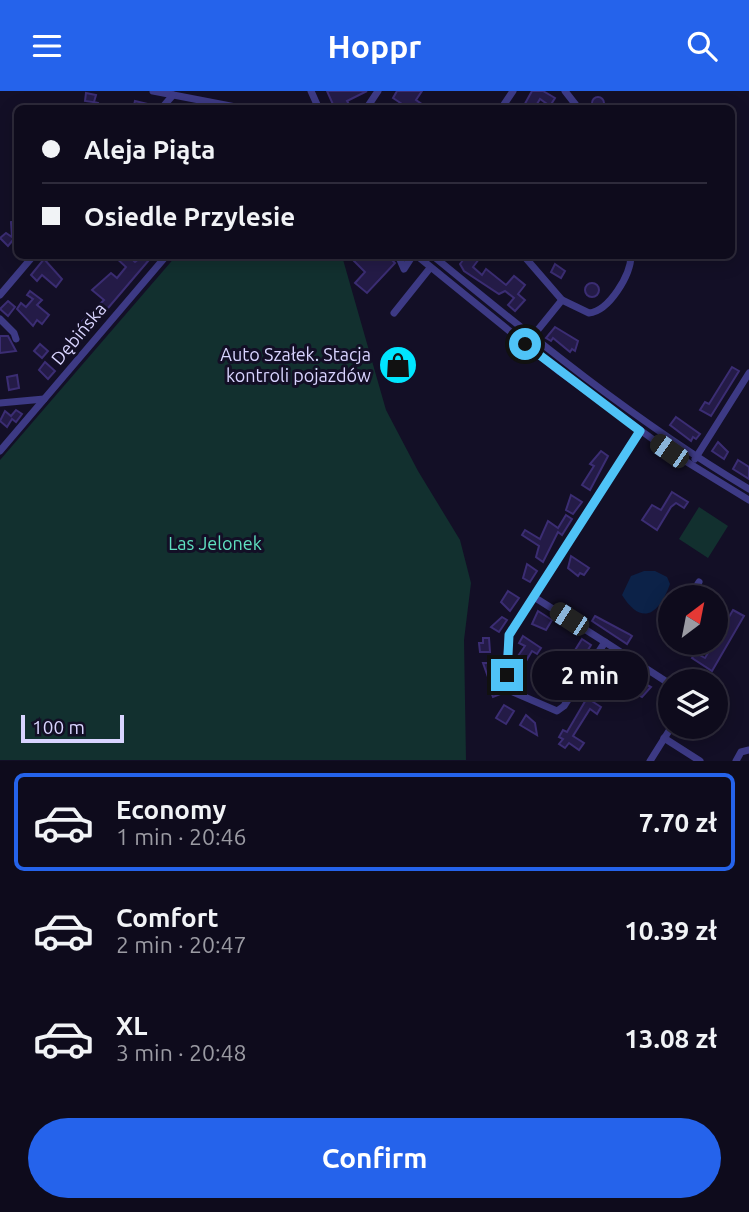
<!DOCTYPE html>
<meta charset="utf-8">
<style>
:root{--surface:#0e0b1c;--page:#171425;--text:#f1f3f6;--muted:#9b9ba3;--line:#2e2b3b;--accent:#2563eb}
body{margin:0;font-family:Ubuntu,sans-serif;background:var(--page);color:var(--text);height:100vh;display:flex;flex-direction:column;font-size:26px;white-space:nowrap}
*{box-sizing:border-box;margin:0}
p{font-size:23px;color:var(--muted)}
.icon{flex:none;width:38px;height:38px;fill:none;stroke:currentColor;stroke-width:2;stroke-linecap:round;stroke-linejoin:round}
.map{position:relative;height:670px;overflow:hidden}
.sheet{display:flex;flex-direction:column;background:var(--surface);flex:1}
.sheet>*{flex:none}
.top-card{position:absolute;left:14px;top:14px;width:721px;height:154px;border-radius:10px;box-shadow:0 4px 18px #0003,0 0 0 2px var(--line);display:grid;align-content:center;height:154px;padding:0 28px;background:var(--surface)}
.needle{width:46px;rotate:32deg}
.controls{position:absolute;left:658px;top:494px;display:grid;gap:14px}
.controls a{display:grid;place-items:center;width:70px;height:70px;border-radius:50%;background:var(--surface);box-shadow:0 4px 18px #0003,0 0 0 2px var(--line);font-size:35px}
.scale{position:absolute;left:21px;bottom:18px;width:103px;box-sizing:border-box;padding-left:7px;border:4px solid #d9d4ff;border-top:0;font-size:19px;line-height:24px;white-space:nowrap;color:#d9d4ff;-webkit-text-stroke:5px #130f26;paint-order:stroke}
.end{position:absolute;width:32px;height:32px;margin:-16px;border:9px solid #4fc3f7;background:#111;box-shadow:0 0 0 4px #111}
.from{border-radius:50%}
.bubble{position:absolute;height:49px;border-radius:24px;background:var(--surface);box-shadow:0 4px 18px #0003,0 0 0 2px var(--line);font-size:23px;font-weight:600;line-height:49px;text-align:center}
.car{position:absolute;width:21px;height:42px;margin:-21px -10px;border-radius:9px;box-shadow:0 0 5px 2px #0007;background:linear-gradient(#222 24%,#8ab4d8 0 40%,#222 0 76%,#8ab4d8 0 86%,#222 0)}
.top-card b{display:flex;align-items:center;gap:24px;height:66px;font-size:26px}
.top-card b+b{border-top:2px solid var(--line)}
.top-card i{width:18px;height:18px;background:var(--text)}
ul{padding:12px 0 0;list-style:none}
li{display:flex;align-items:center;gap:21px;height:98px;margin:0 14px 10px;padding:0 14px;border:4px solid transparent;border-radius:10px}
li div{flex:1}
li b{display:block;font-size:26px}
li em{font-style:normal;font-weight:600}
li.active{border-color:var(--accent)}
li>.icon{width:63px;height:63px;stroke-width:1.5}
.primary-button{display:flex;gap:14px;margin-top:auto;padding:14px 28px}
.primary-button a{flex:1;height:80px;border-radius:42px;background:var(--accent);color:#fff;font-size:28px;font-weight:600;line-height:80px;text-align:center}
header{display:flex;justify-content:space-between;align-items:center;height:91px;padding:0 28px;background:var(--accent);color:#fff;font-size:32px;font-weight:600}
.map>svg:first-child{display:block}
</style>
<header><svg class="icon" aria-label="menu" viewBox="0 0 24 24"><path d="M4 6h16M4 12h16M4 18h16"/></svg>Hoppr<svg class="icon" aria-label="search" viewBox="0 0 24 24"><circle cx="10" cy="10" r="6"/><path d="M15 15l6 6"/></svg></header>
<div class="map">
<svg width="749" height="670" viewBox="0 0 749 670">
<rect width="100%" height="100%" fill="#130f26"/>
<g fill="#12302f">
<polygon points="176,165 342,165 386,319 418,380 460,449 471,492 464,549 466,669 0,669 0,369"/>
<polygon points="699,416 728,435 708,467 679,448"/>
</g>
<path fill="#0c2248" d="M644,480h11l12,6 3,7c-11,30 -28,43 -48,11l9,-19z"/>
<g fill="#241b47" stroke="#3b2d73" stroke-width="2">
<polygon points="327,0 367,0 347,10 350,15 345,18 335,18"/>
<polygon points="397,0 422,0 416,9 429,18 399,18 402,13 393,7"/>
<polygon points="532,0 543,0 555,7 550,15 540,8 534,18 522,18"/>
<polygon points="86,2 96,4 94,11 98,12 97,18 92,18 93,11 85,10"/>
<circle cx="598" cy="12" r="6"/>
<polygon points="135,10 156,15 155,18 133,18"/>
<polygon points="18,130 18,153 13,149 8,155 0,147 6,142 12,146 11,131"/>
<polygon points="113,164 127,164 135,171 144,164 149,169 62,271 56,266 79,237 77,235 104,209 92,199 111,182 117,187 126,176"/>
<polygon points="348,164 387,164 395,172 367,202 355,192 365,181"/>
<polygon points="467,164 482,164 473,176 482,184 486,178 506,194 514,185 525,194 518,203 525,209 515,220 508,214 514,207 505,200 499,203 464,180 460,173"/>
<polygon points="44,168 62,188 56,196 42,184 37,190 31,184"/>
<polygon points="555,173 565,180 561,187 551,181"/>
<circle cx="592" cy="199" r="7"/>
<polygon points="30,200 42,209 37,214 49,224 42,233 37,229 33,235 17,218 21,212 26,216 33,208 27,204"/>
<polygon points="8,210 15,216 8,225 0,218"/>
<polygon points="555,236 578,250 575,260 572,258 570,261 553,247 551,250 546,247"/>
<polygon points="0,245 8,245 16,260 0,262"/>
<polygon points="40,253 48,260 42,267 34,260"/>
<polygon points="45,271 55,280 48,288 39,279"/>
<polygon points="732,276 739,280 711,325 700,319 705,311 709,313"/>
<polygon points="17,284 19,297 9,299 7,286"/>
<polygon points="16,319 22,323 16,331 12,328 7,336 0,330 5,320 11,325"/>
<polygon points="676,326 700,343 696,348 693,346 691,350 670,334"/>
<polygon points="718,351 728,361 724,368 712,360"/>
<polygon points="601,360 608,365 590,399 582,394 594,375 590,373"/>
<polygon points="738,369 749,376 749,388 733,378"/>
<polygon points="672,401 688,411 684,417 676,412 671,416 657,439 642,429 652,414 661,419"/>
<polygon points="571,404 582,411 573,423 566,419"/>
<polygon points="566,424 572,428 562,444 558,441 543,471 536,466 539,455 522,444 525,439 540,448 548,430 558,437"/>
<polygon points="571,465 589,477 584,484 580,482 578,485 568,477"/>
<polygon points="527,473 537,480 530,491 523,487"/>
<polygon points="508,500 519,507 510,520 501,511"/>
<polygon points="733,519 744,525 712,580 692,567 696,562 705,567"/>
<polygon points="538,520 552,529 546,539 532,533"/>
<polygon points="595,525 629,543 632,545 627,553 592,530"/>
<polygon points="502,526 507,529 499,541 491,536"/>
<polygon points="523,545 541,557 537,563 532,560 526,570 518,565 525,555 519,552"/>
<polygon points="483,547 489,547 490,561 480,561 479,552 483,552"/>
<polygon points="582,548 591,554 581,570 572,564"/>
<polygon points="611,568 622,575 615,583 605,577"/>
<polygon points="483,572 496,572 496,585 488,586"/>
<polygon points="556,574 574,583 570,589 566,586 554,601 549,595"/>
<polygon points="600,586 608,591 601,601 594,596"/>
<polygon points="640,590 651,596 642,606 631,600"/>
<polygon points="499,592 503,602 493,606 489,596"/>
<circle cx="664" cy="610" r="6"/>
<polygon points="587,607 601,616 597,623 590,618 573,645 584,652 579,659 569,652 565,657 559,653 563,648 559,646 563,639 567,641"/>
<polygon points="504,614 514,620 506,633 496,627"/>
<polygon points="526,624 535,632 537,644 520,634"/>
</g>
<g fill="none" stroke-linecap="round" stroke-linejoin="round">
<g stroke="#3d3a85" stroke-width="7">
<polyline points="153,0 246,18"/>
<polyline points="311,0 319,18"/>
<polyline points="565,0 579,18"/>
<polyline points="161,18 173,4"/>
<polyline points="366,18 378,0"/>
<polyline points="501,18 513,0"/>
<polyline points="398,164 404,178 413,164"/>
<polyline points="416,164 560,281 669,360 749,409"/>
<path d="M432,164c101,83 204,167 317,234"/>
<polyline points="523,164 562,209"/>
<polyline points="0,204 34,164"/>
<polyline points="394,222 430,177"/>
<polyline points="0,228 14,242 16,248"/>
<path d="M532,246l30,-37 27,13c20,-2 42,-38 42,-58"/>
<polyline points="0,312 44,308"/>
<polyline points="0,360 167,164"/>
<polyline points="695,368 749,282"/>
<polyline points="534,506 605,551 564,615 557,620 513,601 506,572 509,544 640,340"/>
<polyline points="690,506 699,491"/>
<polyline points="670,539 667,544 670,545"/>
<polyline points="605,551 670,593"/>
<polyline points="681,551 686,554"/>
<polyline points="664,647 700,670"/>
<polyline points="650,670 672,635"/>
<polyline points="736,670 741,661 749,659"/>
</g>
</g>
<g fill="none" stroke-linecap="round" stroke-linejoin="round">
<polyline stroke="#4fc3f7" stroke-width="9" points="507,584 509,544 640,340 525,253"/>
</g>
<defs>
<symbol id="shop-disc" viewBox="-11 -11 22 22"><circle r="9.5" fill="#00e5ff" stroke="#130f26"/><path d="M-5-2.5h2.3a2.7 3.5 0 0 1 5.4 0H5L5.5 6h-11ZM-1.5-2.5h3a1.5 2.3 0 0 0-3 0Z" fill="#111"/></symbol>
</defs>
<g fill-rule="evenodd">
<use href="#shop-disc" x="376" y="252" width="44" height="44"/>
</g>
<g text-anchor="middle" stroke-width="6" stroke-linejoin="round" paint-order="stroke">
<g font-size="18" fill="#d9d4ff" stroke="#130f26">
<text transform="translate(79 243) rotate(-50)" y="6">Dębińska</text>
</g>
<g font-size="18" fill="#d9d4ff" stroke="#130f26" text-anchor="end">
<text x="371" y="270">Auto Szałek. Stacja<tspan x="371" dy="21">kontroli pojazdów</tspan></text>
</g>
<g font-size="18" fill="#5fe0c0" stroke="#130f26">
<text x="215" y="459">Las Jelonek</text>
</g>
</g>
</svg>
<div class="controls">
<a><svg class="needle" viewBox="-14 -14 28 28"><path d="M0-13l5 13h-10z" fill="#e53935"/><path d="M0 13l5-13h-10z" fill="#9b9ba3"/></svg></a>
<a><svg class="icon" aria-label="layers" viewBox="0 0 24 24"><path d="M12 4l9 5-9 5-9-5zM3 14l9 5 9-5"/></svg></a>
</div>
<div class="scale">100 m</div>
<i class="end from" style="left:525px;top:253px"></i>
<i class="end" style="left:507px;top:584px"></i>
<div class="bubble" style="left:532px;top:560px;width:116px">2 min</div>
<i class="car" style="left:669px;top:360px;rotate:305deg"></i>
<i class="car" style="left:569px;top:528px;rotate:303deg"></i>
<div class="top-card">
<b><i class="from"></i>Aleja Piąta</b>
<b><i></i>Osiedle Przylesie</b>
</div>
</div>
<section class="sheet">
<ul>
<li class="active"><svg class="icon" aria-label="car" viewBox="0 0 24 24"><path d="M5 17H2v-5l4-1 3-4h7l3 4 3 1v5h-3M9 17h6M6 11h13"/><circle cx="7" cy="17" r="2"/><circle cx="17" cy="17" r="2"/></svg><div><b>Economy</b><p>1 min · 20:46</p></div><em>7.70 zł</em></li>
<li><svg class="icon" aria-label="car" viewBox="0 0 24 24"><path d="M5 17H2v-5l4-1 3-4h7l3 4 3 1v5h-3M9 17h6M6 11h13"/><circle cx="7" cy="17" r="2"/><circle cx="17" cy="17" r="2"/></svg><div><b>Comfort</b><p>2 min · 20:47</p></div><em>10.39 zł</em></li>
<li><svg class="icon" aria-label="car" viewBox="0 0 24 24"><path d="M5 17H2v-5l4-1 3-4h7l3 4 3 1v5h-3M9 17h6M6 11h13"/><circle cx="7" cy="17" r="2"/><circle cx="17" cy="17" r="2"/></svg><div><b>XL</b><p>3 min · 20:48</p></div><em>13.08 zł</em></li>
</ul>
<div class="primary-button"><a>Confirm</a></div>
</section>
